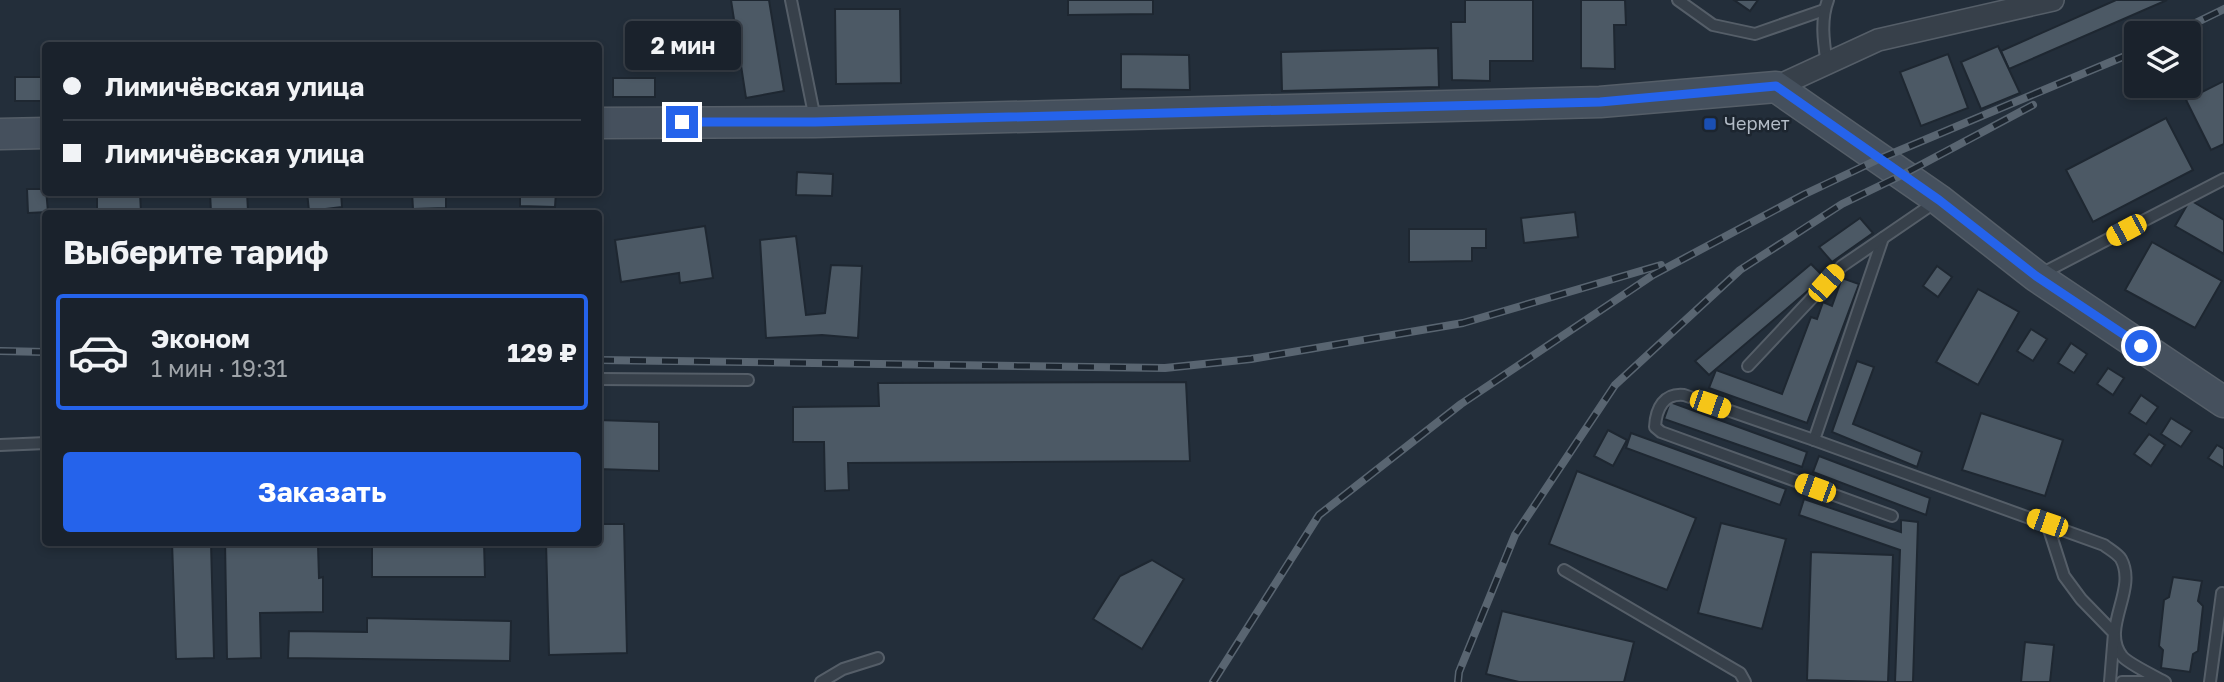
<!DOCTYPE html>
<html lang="ru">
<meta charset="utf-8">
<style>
:root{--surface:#1a222c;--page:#232a34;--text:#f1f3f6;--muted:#9fa4a9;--line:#383f48;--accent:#2563eb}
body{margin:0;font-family:"Golos Text",sans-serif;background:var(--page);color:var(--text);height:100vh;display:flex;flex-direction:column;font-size:26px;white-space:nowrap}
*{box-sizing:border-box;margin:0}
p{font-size:23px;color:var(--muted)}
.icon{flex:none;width:38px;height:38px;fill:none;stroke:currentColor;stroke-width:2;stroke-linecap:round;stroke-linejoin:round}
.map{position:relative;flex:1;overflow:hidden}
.sheet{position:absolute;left:42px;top:210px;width:560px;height:336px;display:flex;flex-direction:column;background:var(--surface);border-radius:7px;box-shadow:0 4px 10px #0003,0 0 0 2px var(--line)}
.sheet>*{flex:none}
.guide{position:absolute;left:42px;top:42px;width:560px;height:154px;border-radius:7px;box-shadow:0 4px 10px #0003,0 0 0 2px var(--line);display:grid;align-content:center;height:154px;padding:0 21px;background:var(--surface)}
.tools{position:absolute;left:2124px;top:21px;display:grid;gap:14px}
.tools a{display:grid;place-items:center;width:77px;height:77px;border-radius:7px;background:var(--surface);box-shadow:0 4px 10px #0003,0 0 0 2px var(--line);font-size:35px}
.end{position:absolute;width:32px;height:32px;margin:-16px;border:9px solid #2563eb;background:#fff;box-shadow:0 0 0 4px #fff}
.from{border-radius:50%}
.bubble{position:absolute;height:49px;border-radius:7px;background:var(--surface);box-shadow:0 4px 10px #0003,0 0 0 2px var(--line);font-size:23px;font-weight:700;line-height:49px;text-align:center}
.car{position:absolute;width:21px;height:42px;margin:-21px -10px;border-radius:9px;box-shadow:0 0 5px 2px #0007;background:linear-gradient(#f5c518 24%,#345 0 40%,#f5c518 0 76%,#345 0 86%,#f5c518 0)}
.guide b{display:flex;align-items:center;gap:24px;height:66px;font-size:26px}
.guide b+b{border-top:2px solid var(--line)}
.guide i{width:18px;height:18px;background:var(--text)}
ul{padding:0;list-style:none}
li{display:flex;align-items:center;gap:21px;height:116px;margin:0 14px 10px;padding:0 7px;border:4px solid transparent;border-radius:7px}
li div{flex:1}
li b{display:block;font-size:26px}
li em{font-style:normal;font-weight:700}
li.on{border-color:var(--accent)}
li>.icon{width:63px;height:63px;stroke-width:1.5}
h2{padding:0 21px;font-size:32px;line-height:84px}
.cta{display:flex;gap:14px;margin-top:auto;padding:14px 21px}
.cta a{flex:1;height:80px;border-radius:7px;background:var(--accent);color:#fff;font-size:28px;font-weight:700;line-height:80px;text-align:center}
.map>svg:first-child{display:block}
</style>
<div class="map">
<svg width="2224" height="682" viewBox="0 0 2224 682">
<rect width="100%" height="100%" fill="#232e3a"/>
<g fill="#4c5965" stroke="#1e2731" stroke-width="2">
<polygon points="731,0 769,0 784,91 746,98"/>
<polygon points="1068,0 1153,0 1153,14 1068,15"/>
<polygon points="1465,0 1533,0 1533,61 1490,61 1490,81 1452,80 1451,22 1465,22"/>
<polygon points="1581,0 1625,0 1626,25 1614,25 1615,69 1581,68"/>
<polygon points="1734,0 1758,0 1750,11"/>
<polygon points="2116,0 2167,0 2009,69 2001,51"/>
<polygon points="835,9 900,9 901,83 836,84"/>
<polygon points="1998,46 2020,93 1981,109 1961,62"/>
<polygon points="1438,48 1439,87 1282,91 1281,52"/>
<polygon points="1121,54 1189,55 1190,90 1121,89"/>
<polygon points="1948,54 1968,108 1921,126 1900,72"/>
<rect x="15" y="77" width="31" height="24"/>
<rect x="613" y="78" width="42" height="19"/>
<polygon points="2224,81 2224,144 2211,150 2186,100"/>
<polygon points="2166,118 2193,170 2093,222 2066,170"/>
<polygon points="797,172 833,174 832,196 796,195"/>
<polygon points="27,189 46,189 48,212 28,213"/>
<polygon points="97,192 140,192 141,213 97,214"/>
<polygon points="210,192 247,192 248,211 211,213"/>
<polygon points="307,192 341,192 342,207 309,211"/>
<polygon points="412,192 446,192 446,208 413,209"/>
<polygon points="520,192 556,192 555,207 520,206"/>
<polygon points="2190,200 2224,220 2224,254 2175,226"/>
<polygon points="1575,212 1578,237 1524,243 1521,218"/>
<polygon points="1860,218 1873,233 1832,262 1819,247"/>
<polygon points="705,226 713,278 680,283 679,273 621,282 615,240"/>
<polygon points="1409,229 1486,229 1486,248 1472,248 1472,261 1409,262"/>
<polygon points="796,236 806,315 825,313 831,265 862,266 858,338 822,335 766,338 760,240"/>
<polygon points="2152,242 2222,281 2195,328 2125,290"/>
<polygon points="1811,264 1824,277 1709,375 1695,361"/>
<polygon points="1937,266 1952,277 1938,297 1923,286"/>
<polygon points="1842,278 1859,284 1807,423 1709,388 1716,370 1782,394 1811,317 1817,319 1823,302 1832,306"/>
<polygon points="1978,289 2019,312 1978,385 1936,362"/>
<polygon points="2031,329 2047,339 2033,361 2017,351"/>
<polygon points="2071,343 2087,354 2074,373 2058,363"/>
<polygon points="1857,361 1874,367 1853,424 1922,452 1917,467 1832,432"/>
<polygon points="2108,368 2124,378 2113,395 2097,384"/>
<polygon points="1186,382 1190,461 848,463 849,490 825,491 824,442 793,442 793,407 879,406 878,383"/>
<polygon points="2141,395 2158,407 2146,424 2129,413"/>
<polygon points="1670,402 1807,452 1802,467 1664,419"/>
<polygon points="1981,413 2063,440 2045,496 1962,470"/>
<polygon points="2171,418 2192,431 2181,447 2161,434"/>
<polygon points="598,420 659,422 659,471 598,469"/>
<polygon points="1608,430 1627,440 1613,466 1594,456"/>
<polygon points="1631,433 1786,489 1780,505 1626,448"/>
<polygon points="2149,434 2165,445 2151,466 2134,454"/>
<polygon points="2217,445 2224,449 2224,468 2208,458"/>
<polygon points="1819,456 1930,498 1926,515 1813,472"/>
<polygon points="1577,471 1696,518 1667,590 1549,544"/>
<polygon points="1804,499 1901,532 1901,520 1918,522 1913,682 1895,682 1900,550 1799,515"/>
<polygon points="1721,523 1786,539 1762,629 1698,613"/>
<polygon points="598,524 624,524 627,653 549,655 546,542 598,542"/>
<polygon points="172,542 211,542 214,658 176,659"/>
<polygon points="225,542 259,542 259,546 318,545 319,578 323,577 323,612 260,613 261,658 227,659"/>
<polygon points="372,542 484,542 485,577 372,577"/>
<polygon points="1811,552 1893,555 1888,682 1807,680"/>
<polygon points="1152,560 1184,579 1142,649 1093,619 1120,576"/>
<polygon points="2173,577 2202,581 2198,601 2203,606 2198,651 2193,654 2190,672 2161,668 2163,650 2159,646 2164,600 2169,597"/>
<polygon points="1502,611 1634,642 1624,682 1519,682 1486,674"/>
<polygon points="367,618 511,621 510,661 288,658 289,631 367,632"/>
<polygon points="2025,642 2054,645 2050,682 2021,682"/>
</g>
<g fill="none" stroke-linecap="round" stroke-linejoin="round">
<defs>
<g id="service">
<polyline points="791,0 815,119"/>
<polyline points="1678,0 1713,25 1755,34 1824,10"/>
<path d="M1827,65c-3,-21 -7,-44 1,-65"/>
<path d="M1883,238l-69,202 290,105c5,4 14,9 17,14 17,31 -21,69 1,97 5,7 34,21 43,26"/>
<polyline points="2039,275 2224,179"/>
<polyline points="1748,366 1842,266 1937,201"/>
<polyline points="598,379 748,380"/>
<path d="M1814,440l-130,-45c-20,-2 -28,13 -29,32l6,5 231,84"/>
<polyline points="0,445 46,443"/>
<polyline points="2047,523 2064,576 2081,599 2114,633 2110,682"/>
<polyline points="1564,570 1740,673 1745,682"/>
<polyline points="821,682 843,669 878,658"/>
<polyline points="2122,682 2162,682"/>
<polyline points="2210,682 2222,593"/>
</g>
<polyline id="minor" points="1776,87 1878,40 2053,0"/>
<g id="secondary">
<polyline points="598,123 815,122 1600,102 1776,87 1939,200 2036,276 2224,402"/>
<polyline points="0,134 46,133"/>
</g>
</defs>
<use href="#service" stroke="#555e68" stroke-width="14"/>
<use href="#minor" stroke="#555e68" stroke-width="24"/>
<use href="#secondary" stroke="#555e68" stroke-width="33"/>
<use href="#service" stroke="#37404a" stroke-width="10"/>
<use href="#minor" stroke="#37404a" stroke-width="21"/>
<use href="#secondary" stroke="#45505d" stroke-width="30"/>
<defs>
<g id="rail">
<polyline points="2175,33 2224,9"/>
<polyline points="0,351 46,352"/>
<polyline points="598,360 1165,368 1251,359 1463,323 1661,265"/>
<polyline points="1213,682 1319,515 1461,404 1653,275 1805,194 1879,159 2137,51"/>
<polyline points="1458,682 1459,672 1515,535 1615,385 1740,270 1842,204 1902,175 2033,105"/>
</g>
</defs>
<use href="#rail" stroke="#596571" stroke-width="8"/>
<use href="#rail" stroke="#1c252f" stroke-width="5" stroke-dasharray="16" stroke-linecap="butt"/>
</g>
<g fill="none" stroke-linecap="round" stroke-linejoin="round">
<polyline stroke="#2563eb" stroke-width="9" points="682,122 815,122 1600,102 1776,86 1939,200 2036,276 2141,346"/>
</g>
<rect fill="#1a4fb4" stroke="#1c252f" stroke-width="2.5" x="1703" y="117" width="14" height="14" rx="3.5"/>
<g text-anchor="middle" stroke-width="5" stroke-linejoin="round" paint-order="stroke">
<g font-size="18" fill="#b2bbc6" stroke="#1c252f" text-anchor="start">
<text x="1724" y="130">Чермет</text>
</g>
</g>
</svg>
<div class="tools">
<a><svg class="icon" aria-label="layers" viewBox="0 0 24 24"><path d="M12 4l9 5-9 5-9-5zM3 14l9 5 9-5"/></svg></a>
</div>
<i class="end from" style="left:2141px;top:346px"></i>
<i class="end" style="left:682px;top:122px"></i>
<div class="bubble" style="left:625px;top:21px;width:116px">2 мин</div>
<i class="car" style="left:2126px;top:230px;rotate:242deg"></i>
<i class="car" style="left:1826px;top:283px;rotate:42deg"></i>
<i class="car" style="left:1710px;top:404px;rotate:109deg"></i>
<i class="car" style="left:1815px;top:488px;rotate:290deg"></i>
<i class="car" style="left:2047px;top:523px;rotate:289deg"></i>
<div class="guide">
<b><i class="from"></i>Лимичёвская улица</b>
<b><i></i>Лимичёвская улица</b>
</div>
<section class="sheet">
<h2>Выберите тариф</h2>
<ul>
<li class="on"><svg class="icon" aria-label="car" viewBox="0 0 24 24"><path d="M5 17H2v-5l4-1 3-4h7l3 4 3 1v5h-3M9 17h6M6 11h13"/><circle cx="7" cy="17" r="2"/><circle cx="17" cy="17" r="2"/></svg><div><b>Эконом</b><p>1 мин · 19:31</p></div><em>129 ₽</em></li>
</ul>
<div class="cta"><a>Заказать</a></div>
</section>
</div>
